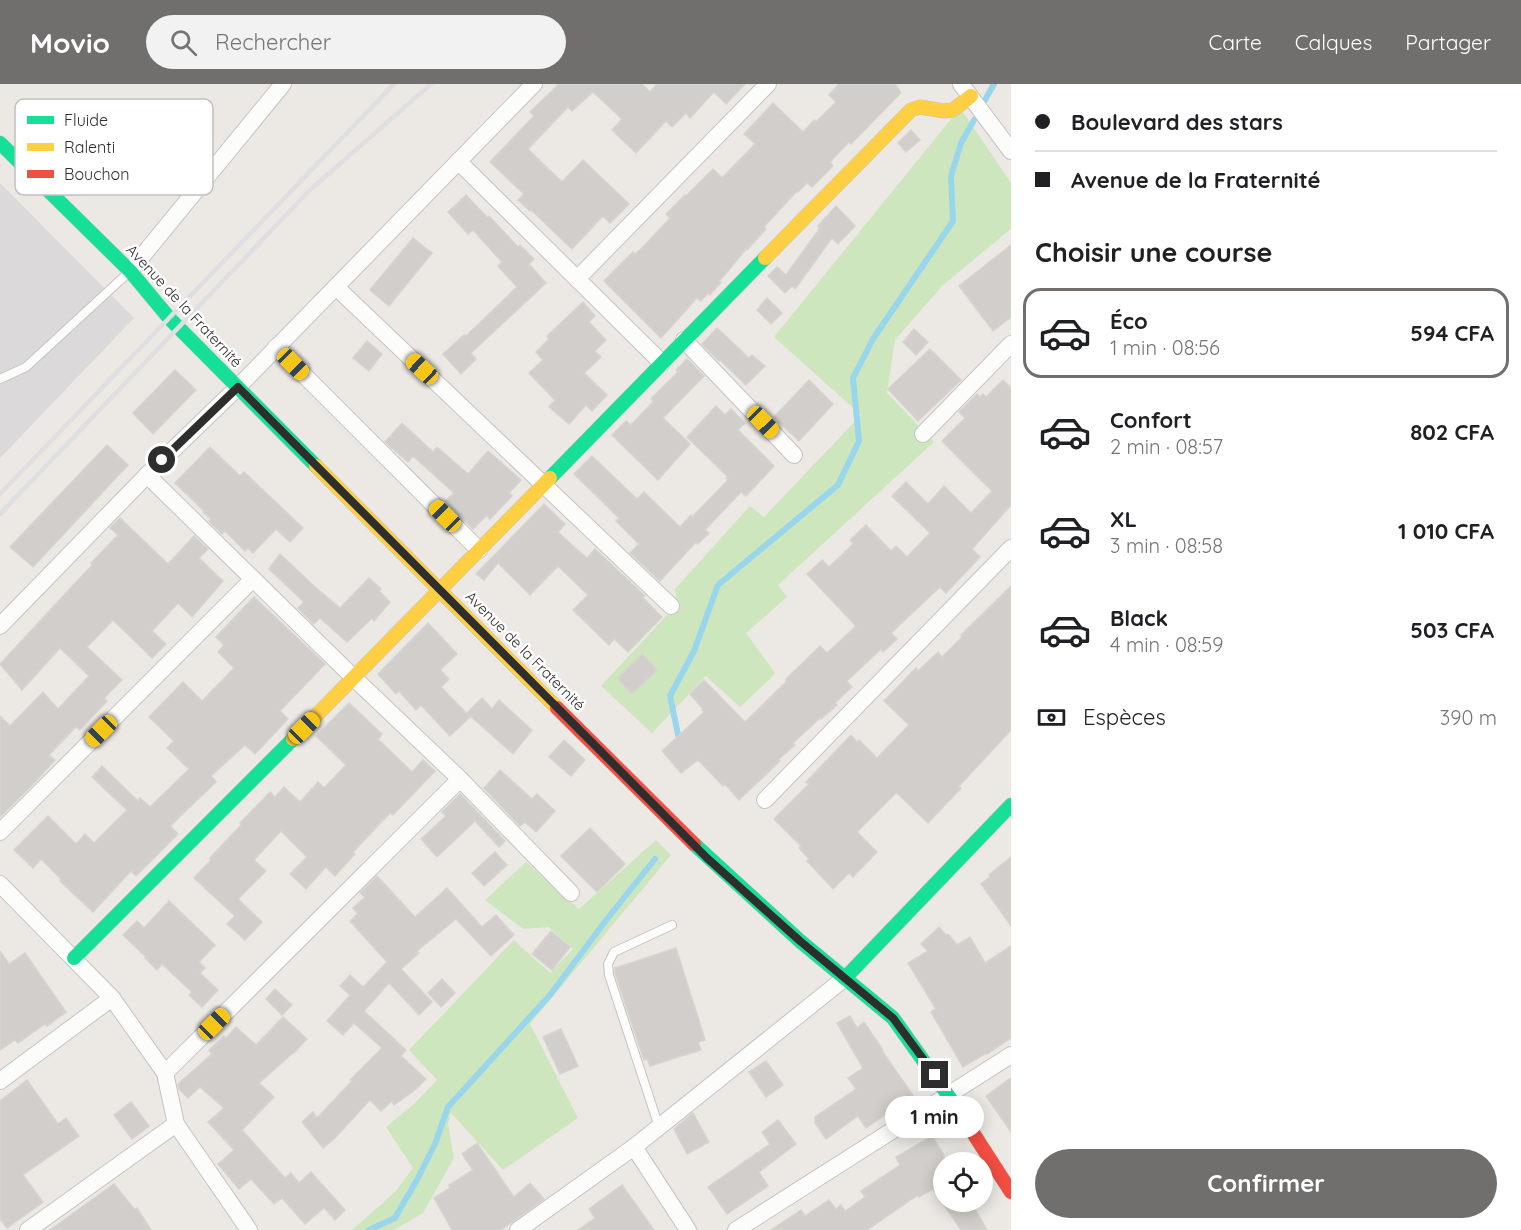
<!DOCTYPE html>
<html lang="fr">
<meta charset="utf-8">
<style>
:root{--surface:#fff;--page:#f2f2f2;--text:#202124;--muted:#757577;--line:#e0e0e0;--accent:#706f6e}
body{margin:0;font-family:Quicksand,sans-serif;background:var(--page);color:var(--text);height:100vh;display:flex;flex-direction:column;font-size:22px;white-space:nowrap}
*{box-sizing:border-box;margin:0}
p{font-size:20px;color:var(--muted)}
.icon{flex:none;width:33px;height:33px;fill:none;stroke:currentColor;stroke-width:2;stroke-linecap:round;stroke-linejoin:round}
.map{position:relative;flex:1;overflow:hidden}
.drawer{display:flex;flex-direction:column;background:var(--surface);width:510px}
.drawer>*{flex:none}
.top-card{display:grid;align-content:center;height:132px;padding:0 24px;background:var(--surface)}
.tools{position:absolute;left:933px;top:1068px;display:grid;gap:12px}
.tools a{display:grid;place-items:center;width:60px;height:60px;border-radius:50%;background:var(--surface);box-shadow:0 3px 15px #0003;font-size:30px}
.end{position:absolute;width:27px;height:27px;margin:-14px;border:8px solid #2e2e2e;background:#fff;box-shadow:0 0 0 3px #fff}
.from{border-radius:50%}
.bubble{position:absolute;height:42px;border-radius:21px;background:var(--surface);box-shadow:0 3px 15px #0003;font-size:20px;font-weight:800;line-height:42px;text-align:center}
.car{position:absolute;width:18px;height:36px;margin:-18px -9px;border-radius:8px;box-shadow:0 0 4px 2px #0007;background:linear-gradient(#f5c518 24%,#345 0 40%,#f5c518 0 76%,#345 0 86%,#f5c518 0)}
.top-card b{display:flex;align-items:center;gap:21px;height:57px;font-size:22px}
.top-card b+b{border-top:2px solid var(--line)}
.top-card i{width:15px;height:15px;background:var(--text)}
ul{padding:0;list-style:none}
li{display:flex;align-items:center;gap:18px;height:90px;margin:0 12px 9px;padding:0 12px;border:3px solid transparent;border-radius:18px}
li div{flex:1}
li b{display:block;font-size:22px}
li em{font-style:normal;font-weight:800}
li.on{border-color:var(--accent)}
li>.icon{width:54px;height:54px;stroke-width:1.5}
h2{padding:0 24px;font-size:27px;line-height:72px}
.pay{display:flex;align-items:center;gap:15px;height:66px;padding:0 24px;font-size:22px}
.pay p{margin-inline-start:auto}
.primary-button{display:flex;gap:12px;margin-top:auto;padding:12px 24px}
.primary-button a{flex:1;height:69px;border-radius:36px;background:var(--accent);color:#fff;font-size:24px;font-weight:800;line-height:69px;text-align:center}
header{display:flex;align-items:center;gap:36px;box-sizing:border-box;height:84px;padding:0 30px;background:var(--accent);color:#fff}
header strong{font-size:28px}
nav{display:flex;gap:33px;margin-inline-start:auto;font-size:21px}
.search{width:420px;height:54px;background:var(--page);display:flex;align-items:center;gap:15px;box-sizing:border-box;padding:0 21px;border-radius:33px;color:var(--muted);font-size:22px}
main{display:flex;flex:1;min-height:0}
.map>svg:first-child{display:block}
</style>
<header>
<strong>Movio</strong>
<div class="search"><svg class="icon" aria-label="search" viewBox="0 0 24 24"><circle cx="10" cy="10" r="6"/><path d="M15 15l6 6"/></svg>Rechercher</div>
<nav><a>Carte</a><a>Calques</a><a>Partager</a></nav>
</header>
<main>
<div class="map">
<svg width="1011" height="1146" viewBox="0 0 1011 1146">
<rect width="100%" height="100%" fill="#ece8e4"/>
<polygon fill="#dcd9db" points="0,99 134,234 0,374"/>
<g fill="#cee6be">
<polygon points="960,24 1011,99 1011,145 943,201 895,256 887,309 934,358 778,501 787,513 746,549 775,589 770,595 740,623 706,592 652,649 601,602 677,520 675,505 750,422 764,433 861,331 774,253"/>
<polygon points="656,756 671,771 530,940 578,1034 503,1086 451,1029 448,1040 454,1074 423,1129 394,1146 352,1146 396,1107 413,1084 386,1043 415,1019 437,996 409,966 514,856 550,889 573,865 549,843 523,845 485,816 526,778 579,825"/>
</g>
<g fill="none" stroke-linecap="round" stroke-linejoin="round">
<g stroke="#99d6ec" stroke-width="6">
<polyline points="985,16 994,0"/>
<polyline points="680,660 670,612 694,567 718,501 838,401 859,357 853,294 873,255 953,137 951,92 961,59 974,36"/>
<polyline points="369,1146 395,1134 418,1094 435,1060 448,1023 550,911 607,835 655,775"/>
</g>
</g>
<g fill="#d1cecb" stroke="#d7d4d0" stroke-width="1.5">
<polygon points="559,0 642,0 650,8 657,0 745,0 726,20 714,8 690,34 686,29 672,43 666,37 636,69 612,46 622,35 593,8 572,27 568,23 528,65 562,98 583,76 629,120 610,139 603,132 572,165 531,126 530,127 518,116 524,110 490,78 534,32 530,28"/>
<polygon points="839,0 895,0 901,9 851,60 849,58 830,78 833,82 812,103 807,99 798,108 797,107 774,132 764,143 766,145 747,166 746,165 723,193 719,197 721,198 710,211 708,209 701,217 697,214 661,254 604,197 633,168 635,170 644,162 670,134 666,130 685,111 686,112 713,85 722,94 755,60 744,50 773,19 803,48 814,36 816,38 836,18 829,11"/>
<polygon points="911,46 920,56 906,68 898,59"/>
<polygon points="466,111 488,134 489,132 518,163 520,161 534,175 529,180 546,199 471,269 476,275 461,290 443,270 464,251 466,252 517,203 498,182 502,178 473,146 468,150 448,128"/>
<polygon points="836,122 855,142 838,160 832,154 795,205 792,202 785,209 768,192 777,183 786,191 820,144 818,142"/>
<polygon points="413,154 432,169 389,222 370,206"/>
<polygon points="1011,161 1011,233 993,247 959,202"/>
<polygon points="767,214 782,229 771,240 757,226"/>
<polygon points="583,218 595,232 589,238 606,256 595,267 601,273 584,289 607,311 592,327 586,321 569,340 549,323 555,316 529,289 543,276 536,268 549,255 547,252"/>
<polygon points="717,244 749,274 752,271 765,282 746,301 720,276 719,277 702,260"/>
<polygon points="914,245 928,258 916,271 903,258"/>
<polygon points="367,257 382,270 369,287 353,274"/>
<polygon points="930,265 961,296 918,337 888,305"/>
<polygon points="687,275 704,292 663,334 690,360 658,396 612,351 626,337 631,341 654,317 651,315 678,288 676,286"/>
<polygon points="175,286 196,306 153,350 133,329"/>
<polygon points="809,296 833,320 799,357 774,333"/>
<polygon points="1003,296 1011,304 1011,421 972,465 980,473 946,509 940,503 891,549 897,555 883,568 881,565 847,597 852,603 835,619 837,621 821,635 820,634 793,659 795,661 778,676 780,677 739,716 725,700 723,702 698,676 681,689 662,667 704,628 702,626 703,625 690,610 704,596 745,638 786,598 786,595 820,562 827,569 856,542 807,490 822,476 829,483 853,460 850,456 866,441 891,467 896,462 907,473 930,449 892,412 906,398 928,420 944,402 971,429 992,407 942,357 965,334 959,328 977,310 980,313 983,310 986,313"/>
<polygon points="716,322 725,331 731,325 745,339 738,346 774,382 746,412 741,408 705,446 709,449 698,460 696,458 660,497 630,469 639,460 616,437 619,434 574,390 592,372 637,415 644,408 680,443 691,431 692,433 728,396 726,394 728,393 687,353"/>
<polygon points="402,339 433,368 437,363 468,390 488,367 521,396 509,409 512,412 490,435 487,431 473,445 445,417 454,409 413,372 408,378 385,358"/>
<polygon points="107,361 128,381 33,483 10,463"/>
<polygon points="210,363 240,392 244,388 303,444 290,458 276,445 253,469 248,464 245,467 225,447 222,450 209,437 211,435 203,428 204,427 175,399"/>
<polygon points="544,420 565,440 558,448 573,462 587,474 595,465 645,512 643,514 662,533 628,568 614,555 609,561 573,526 588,511 558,482 530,511 498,479 484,496 476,490"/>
<polygon points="120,434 168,480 194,452 208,465 199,474 223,497 192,533 178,519 152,547 166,560 152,574 113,536 87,563 122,596 104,614 107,617 80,646 76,643 49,671 55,676 35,698 0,733 0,632 10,642 43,608 58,625 89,592 60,564 22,606 0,580 65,510 92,481 91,479 118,451 110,444"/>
<polygon points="280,470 315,503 340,524 369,494 381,505 379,507 390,518 374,537 372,534 347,558 320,534 314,540 298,524 304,518 269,485"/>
<polygon points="1011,502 1011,646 959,702 961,704 928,739 898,710 896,709 857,748 877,768 853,793 849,789 833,805 807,777 809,775 799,764 801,762 774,735 809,700 806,698 851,651 857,658 859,656 877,674 909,641 884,617 916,584 918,587 938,568 942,573 962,553 961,551"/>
<polygon points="254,513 325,580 280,627 288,635 255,670 245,661 211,692 216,698 170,742 178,750 136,792 131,787 93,828 60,797 61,795 41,775 33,784 14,766 48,732 76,760 85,750 94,759 127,726 92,693 102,682 138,717 140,714 150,723 189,685 167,664 174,657 149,633 183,598 202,617 234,584 218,568 224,561 216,553"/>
<polygon points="428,539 457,570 440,586 449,595 441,603 470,633 450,652 421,621 416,626 399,607 396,610 378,590"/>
<polygon points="642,570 657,586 632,610 618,594"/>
<polygon points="482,614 492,625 499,616 532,646 513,670 467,629"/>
<polygon points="349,619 382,650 378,655 412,688 423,676 435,687 393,731 390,729 353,768 355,770 335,792 326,783 306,805 290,790 307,773 281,747 254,776 266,787 239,814 239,816 262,838 245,856 227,840 235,832 194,794 211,776 210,774 241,741 240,739 270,708 275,713 284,703 300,718 318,698 324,704 346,681 316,652"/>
<polygon points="564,656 585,676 571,692 549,673"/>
<polygon points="500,686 532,715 537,710 555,727 536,748 525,738 520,742 484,704"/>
<polygon points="460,710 505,757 499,763 475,737 437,773 421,755 446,732 442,728"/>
<polygon points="590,744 625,780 597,808 561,772"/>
<polygon points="495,768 507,781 484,802 472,789"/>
<polygon points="1011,773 1011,842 981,800 990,793 989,791"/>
<polygon points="377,792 415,833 447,804 482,843 496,831 514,851 491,872 456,835 417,867 419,869 401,885 432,918 419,931 389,899 364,927 406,966 401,972 426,995 415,1006 394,1021 392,1017 381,1027 370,1016 335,1054 323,1064 302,1038 313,1028 317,1034 352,997 350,996 382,964 354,939 343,951 327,937 350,911 340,902 350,891 363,903 387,878 350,837 358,830 353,824 365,813 360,809"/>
<polygon points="169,817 215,861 199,878 205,884 200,889 218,906 202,923 189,911 192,908 162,880 157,886 145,874 146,873 123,851 137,837 144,844"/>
<polygon points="939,843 946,851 948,850 957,861 970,853 985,879 1011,862 1011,954 987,970 986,969 963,983 931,928 936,925 908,879 928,867 921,860"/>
<polygon points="551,847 570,863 552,886 532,870"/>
<polygon points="676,864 705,956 698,958 701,966 650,982 647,975 644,976 615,889 615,884"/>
<polygon points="0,867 9,880 25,869 66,928 47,942 45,940 18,959 15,956 0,966"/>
<polygon points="442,895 455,909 441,923 428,909"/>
<polygon points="275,905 292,921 282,931 266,915"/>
<polygon points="850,932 857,944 864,938 883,966 882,967 913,1011 866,1044 858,1032 826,1055 815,1039 815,1033 856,1005 848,994 863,984 837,939"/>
<polygon points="283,933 307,955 294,969 293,969 259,999 274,1013 242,1046 285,1094 291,1089 299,1099 311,1088 345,1126 335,1136 324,1124 305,1140 282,1114 274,1120 251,1095 239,1105 218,1080 234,1066 208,1038 224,1024 200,1003 188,1014 179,1005 178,1000 212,970 209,966 224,952 226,954 236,943 256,961"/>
<polygon points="561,945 578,982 560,990 543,953"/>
<polygon points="766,977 783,1001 766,1013 749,988"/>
<polygon points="1011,994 1011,1048 986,1012"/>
<polygon points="27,996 58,1040 66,1034 79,1052 23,1091 43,1118 7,1144 0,1135 0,1017"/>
<polygon points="131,1018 149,1042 132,1055 114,1031"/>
<polygon points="693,1029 709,1058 687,1070 674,1045"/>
<polygon points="778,1036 796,1060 759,1088 768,1102 727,1130 708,1103 770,1060 762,1048"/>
<polygon points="932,1052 944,1071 944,1118 971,1118 987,1146 961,1146 933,1105 919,1113 918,1111 867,1146 771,1146 801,1126 805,1132 829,1116 836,1125 841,1121 845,1127 865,1113 861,1107 900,1081 896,1073"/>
<polygon points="477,1059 514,1113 530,1099 544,1115 501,1146 452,1146 434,1114 450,1104 449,1101 473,1086 462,1070"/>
<polygon points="114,1100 135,1126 137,1124 151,1146 50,1146"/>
<polygon points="622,1101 654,1146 578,1146 595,1134 589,1125"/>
</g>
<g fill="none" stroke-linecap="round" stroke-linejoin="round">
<defs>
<g id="lane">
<polyline points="0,295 26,283 128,189"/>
<polyline points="659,1043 609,891 608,880 614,868 672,841"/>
</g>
<g id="street">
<polyline points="961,0 1011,67"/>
<polyline points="458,77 662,279"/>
<polyline points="130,187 283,0"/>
<polyline points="577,195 768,0"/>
<polyline points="336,203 671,522"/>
<polyline points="684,256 794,371"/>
<polyline points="276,263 479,466"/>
<polyline points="923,350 1011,260"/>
<polyline points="147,391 354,594 460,695 571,809"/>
<polyline points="0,542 147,391 238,303 534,0"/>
<polyline points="765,716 1011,464"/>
<polyline points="0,748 253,495"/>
<polyline points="0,800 112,914 165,989 176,1040 249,1146"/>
<polyline points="165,989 460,695"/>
<polyline points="0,997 112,914"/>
<polyline points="634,1063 688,1146"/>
<polyline points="28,1146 176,1040"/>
<polyline points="518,1146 634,1063 845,894"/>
<polyline points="736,1146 1011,971"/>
</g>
<g id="fast">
<polyline points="0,59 130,187 170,235 316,382"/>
<polyline points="550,394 765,174"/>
<polyline points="694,760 800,857 893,934 957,1024"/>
<polyline points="74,874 293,655"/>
<polyline points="845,894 1011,721"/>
</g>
<g id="slow">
<polyline points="765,174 911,26 920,23 944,27 953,26 971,12"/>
<polyline points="316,382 557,624"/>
<polyline points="293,655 550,394"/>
</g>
<g id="jam">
<polyline points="557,624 694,760"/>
<polyline points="957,1024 1011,1108"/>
</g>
</defs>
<use href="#lane" stroke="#c5c4c5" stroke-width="10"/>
<use href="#street" stroke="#c5c4c5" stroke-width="18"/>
<use href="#fast" stroke="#c5c4c5" stroke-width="15"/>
<use href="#slow" stroke="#c5c4c5" stroke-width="15"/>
<use href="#jam" stroke="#c5c4c5" stroke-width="15"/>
<use href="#lane" stroke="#fcfcfb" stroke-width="8"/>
<use href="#street" stroke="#fcfcfb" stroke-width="16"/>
<use href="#fast" stroke="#16e098" stroke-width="14"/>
<use href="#slow" stroke="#ffcf43" stroke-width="14"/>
<use href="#jam" stroke="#f24e42" stroke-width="14"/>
<g stroke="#dfdfe1" stroke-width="4.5">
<polyline points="0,410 394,0"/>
<polyline points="0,430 310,106 431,0"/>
</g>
</g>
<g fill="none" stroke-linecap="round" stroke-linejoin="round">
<polyline stroke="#2e2e2e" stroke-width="8" points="162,376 238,303 707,774 800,857 893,934 935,991"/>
</g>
<g text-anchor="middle" stroke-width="5" stroke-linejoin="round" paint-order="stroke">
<g font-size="15" fill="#2e2e2e" stroke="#fff">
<text transform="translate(184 222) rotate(47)" y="5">Avenue de la Fraternité</text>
<text transform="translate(525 567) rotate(45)" y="5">Avenue de la Fraternité</text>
</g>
</g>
<rect x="15" y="15" width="198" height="96" rx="9" fill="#fff" stroke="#c0c0c0" stroke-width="1.5"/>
<rect x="27" y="32" width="27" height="8" fill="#16e098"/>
<rect x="27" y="59" width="27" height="8" fill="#ffcf43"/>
<rect x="27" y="86" width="27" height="8" fill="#f24e42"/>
<g font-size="16" fill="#2e2e2e">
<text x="64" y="42">Fluide</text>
<text x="64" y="69">Ralenti</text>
<text x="64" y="96">Bouchon</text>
</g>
</svg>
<div class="tools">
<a><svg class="icon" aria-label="locate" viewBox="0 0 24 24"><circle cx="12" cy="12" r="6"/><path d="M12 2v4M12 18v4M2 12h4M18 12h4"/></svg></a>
</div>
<i class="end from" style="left:162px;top:376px"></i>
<i class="end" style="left:935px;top:991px"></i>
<div class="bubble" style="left:885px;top:1012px;width:99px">1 min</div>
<i class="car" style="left:293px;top:280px;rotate:135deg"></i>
<i class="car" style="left:422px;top:285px;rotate:313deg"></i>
<i class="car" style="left:763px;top:338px;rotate:136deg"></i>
<i class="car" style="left:445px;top:432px;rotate:315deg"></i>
<i class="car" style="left:304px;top:644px;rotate:45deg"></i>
<i class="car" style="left:101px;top:647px;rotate:225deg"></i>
<i class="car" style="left:214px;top:940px;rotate:45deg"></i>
</div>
<section class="drawer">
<div class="top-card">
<b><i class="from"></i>Boulevard des stars</b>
<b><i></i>Avenue de la Fraternité</b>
</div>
<h2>Choisir une course</h2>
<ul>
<li class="on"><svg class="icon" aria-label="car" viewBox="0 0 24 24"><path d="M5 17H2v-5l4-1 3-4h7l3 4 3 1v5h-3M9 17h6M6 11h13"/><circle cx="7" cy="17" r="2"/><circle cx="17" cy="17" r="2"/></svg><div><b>Éco</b><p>1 min · 08:56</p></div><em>594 CFA</em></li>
<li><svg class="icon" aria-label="car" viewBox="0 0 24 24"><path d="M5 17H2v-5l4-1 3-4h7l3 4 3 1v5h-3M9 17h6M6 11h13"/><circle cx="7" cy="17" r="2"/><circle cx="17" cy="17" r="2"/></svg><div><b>Confort</b><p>2 min · 08:57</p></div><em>802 CFA</em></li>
<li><svg class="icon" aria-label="car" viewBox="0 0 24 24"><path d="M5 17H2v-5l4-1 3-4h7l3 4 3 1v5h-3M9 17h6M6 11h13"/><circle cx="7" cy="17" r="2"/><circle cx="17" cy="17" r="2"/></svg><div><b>XL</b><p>3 min · 08:58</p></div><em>1 010 CFA</em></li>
<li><svg class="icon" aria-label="car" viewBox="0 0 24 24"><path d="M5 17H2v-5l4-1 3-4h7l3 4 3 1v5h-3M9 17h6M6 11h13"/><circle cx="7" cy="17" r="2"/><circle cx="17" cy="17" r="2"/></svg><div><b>Black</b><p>4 min · 08:59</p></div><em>503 CFA</em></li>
</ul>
<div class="pay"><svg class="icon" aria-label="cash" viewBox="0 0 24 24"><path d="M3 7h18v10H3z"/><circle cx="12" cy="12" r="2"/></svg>Espèces<p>390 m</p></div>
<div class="primary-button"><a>Confirmer</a></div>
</section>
</main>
